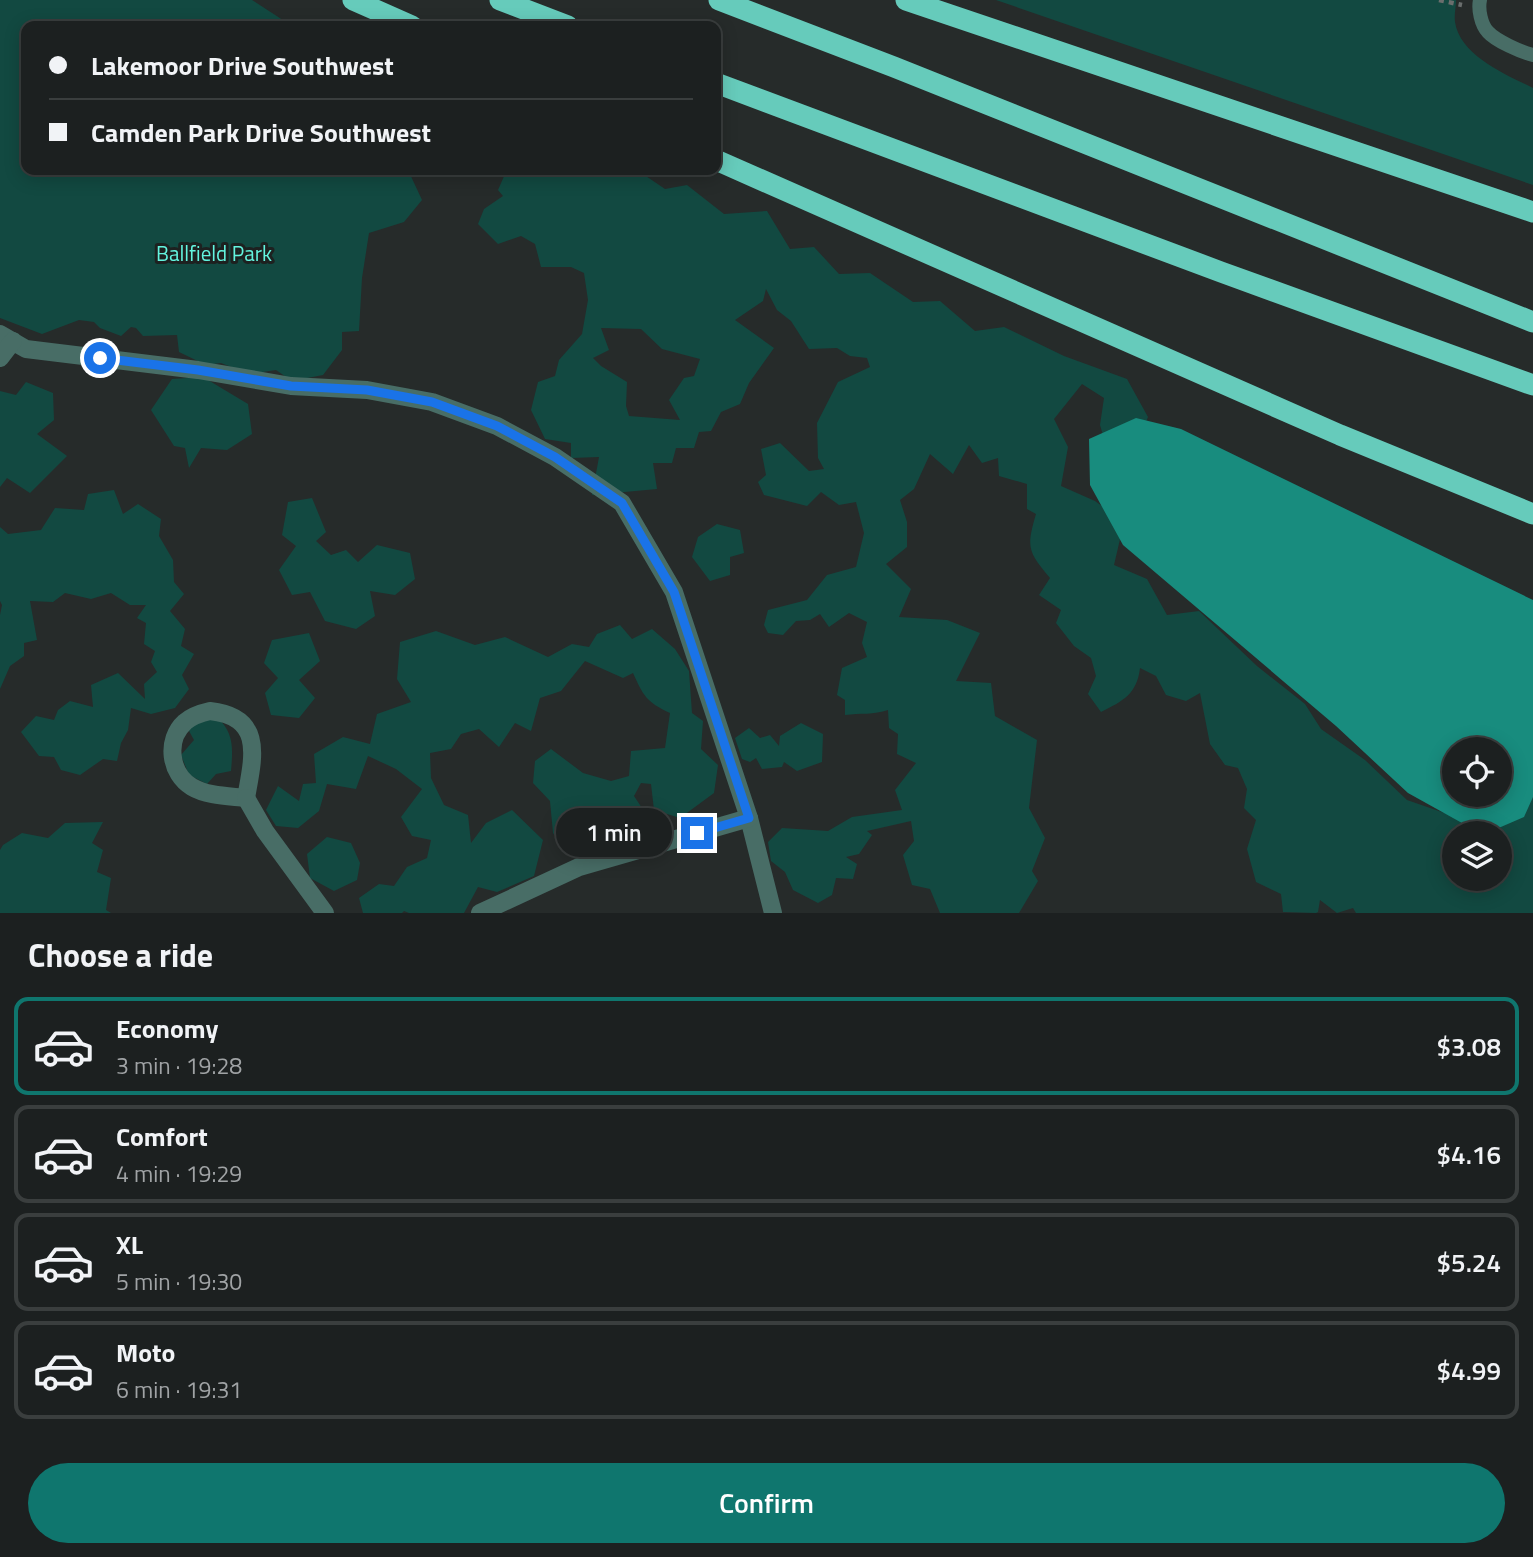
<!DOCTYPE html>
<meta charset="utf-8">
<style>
:root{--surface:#1c2020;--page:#252829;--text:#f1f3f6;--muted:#a0a3a5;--line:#3a3e3e;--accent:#0f766e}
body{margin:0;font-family:"Titillium Web",sans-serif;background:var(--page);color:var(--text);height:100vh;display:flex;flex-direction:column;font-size:26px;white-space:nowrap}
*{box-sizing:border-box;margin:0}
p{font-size:23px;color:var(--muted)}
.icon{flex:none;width:38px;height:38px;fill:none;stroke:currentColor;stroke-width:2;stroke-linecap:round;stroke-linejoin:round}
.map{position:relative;height:913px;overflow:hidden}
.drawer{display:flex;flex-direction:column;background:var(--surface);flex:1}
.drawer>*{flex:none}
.guide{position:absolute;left:21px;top:21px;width:700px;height:154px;border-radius:14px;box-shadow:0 4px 18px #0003,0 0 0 2px var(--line);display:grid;align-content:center;height:154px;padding:0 28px;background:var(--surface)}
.tools{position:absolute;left:1442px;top:737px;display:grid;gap:14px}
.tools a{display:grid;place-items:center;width:70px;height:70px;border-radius:50%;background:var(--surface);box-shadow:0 4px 18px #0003,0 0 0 2px var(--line);font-size:35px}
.end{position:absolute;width:32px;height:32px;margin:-16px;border:9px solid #1a73e8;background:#fff;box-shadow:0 0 0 4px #fff}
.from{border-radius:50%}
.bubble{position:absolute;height:49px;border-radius:24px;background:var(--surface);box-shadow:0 4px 18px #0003,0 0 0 2px var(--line);font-size:23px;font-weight:600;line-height:49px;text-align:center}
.guide b{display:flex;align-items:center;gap:24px;height:66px;font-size:26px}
.guide b+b{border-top:2px solid var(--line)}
.guide i{width:18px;height:18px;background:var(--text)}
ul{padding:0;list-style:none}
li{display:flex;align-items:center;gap:21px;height:98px;margin:0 14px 10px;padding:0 14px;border:4px solid var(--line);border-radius:14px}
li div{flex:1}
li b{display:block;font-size:26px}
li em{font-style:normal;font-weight:600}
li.current{border-color:var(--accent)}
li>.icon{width:63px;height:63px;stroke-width:1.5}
h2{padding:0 28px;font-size:32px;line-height:84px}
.button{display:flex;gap:14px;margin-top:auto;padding:14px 28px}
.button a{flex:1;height:80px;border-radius:42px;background:var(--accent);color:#fff;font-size:28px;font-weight:600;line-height:80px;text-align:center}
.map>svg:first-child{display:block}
</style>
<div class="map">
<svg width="1533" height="913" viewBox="0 0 1533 913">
<rect width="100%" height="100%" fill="#262b2a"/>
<g fill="#124941" fill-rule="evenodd">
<polygon points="0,0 252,0 292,26 26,26 26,170 440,170 435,174 409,172 422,200 404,222 369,233 362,278 359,331 342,332 342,350 323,375 292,381 276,370 249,374 221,363 206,365 179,352 177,335 143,336 136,328 131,327 121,336 100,328 94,322 79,320 42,334 0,318"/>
<path d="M996,0h460c0,7 -2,15 -1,22 5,34 52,53 78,66v97z"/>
<path d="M501,170h136l28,19 22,-4 37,29 43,-3 23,38 24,-2 25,27 31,-1 43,29 27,-1 35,30 29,-4 60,29 63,23 21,38 -14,34 -27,-2 -7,-24 4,-27 -22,-14 -28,35 14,28 -7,39 34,15 29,21 -10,43 33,14 20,36 32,-4 58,55 48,38 16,25 44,31 42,40 52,18 41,-24 33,-90v209h-177l-3,-5 -16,5 -17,-13 -2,12 -2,1 -33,-1 -2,-18 -25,-12 -9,-33 9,-29 -12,-12 3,-19 -9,-21 -13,-3 -15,-21 -10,-51 -14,8 -20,-6 -10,-19 -16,-8c-3,26 -17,33 -39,44l-13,-18 8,-18 -5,-18 -17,-12 -18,-23 5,-13 -22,-15 11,-17c-22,-26 -24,-30 -14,-64l-9,-5v-25l-28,-8 -1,-18 -16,5 -13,-18 -16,29 -23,-20 -16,35 -14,11 7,22v25l-21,17 25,25 -12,28 48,3 33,13 -24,48 35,2 4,33 42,24 -8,68 16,30 -13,33 6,10 -19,32h-79l-10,-24 -18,-4 -9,-30 11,-14 -3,-20 -44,10 5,4 -13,19 -13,3 11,7 -4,15 -17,-1 -4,17 -14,8 -25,-13 -8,-18 -14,-11 -3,-19 14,-14 46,3 24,-14 50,-7 -7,-20 21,-27 -19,-9 1,-20 -9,-6 -1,-18c-14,5 -28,3 -43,5v-15l-8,-5 5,-27 25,-11 -5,-14 5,-21 -18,-9 -20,14 -9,-13 -10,6 -14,1 -13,14 -15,-2 -4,-8 4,-15 39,-10 20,-25 29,-8 8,-34 -8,-31 -17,3 -18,-13 -14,14 -43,-11 -6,-13 8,-7 -5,-26 19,-6 29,28 15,-2 -6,-11 -1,-35 21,-41 32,-15 -3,-9 -17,-2 -13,-8 -28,1 -18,-28 -14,-11 -11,-21 -3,12 -28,19 39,28 -25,35 -9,21 -19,8 -10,19 -12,1 -5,16h-18l-4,15h-19l4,26 -65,6 7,-38 -28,1v-15l-26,-4 -14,-29 7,-28 17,-6 4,-16 23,-26 6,-34 -4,-27 -13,-6h-30l-6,-23 -14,-8 -23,8 -20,-20 6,-15 19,-13 -5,-6 7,-16zM601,328l40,1 21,20 38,10 -6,17 -10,2 -15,22 11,20 -51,-4 -3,-10 1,-24 -26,-16 -8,-8 16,-8zM1454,833h46v45h-46z"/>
<polygon points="203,377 248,404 252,434 227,450 201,448 189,468 185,448 174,446 151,410 172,379"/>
<polygon points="26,382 53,393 54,420 37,434 67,456 30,493 7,478 0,487 0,391 16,395"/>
<polygon points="114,490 123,514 138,504 161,519 159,536 173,560 174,582 184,594 170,611 185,629 181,646 194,654 182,675 189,689 175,708 151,714 131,708 128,730 121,743 117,761 103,759 80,775 61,770 54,757 39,756 21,732 36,716 54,720 58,710 70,701 93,707 91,685 118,673 145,699 144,684 157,672 151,662 155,651 144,644 146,623 137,618 146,605 130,605 111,593 91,599 65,593 53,602 30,601 37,640 24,643 24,656 10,666 0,689 0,615 2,605 0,601 0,527 8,534 41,530 55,508 84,510 88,494"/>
<polygon points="312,498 326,532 316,541 331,555 346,550 358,562 377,545 410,553 415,579 395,595 370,591 375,616 356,629 325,621 310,592 292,595 279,570 296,546 282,535 288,502"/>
<polygon points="717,524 740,530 744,553 730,557 730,575 710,581 692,557 698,537"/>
<path d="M620,625l12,14 20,-10 23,20 14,22 3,42 11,8 -2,28 17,16 -4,28 -34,25 -26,-8 -3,-26 -10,-1 -7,13 10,15 -15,32 -39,12h-21l-16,-22 -3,-32 -17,-18 2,-22 16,-12 32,24 28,8 18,-5 2,-25 34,-3 5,-35c-24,-11 -27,-18 -37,-40l-10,5 -38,-17 -24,30 -21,7 -9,33 -16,-8 -16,24 -20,-18 -18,5 -10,15 -21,4 1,25 13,27 24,10 3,28 15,-20 26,-13 31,30 -9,36 -37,16 -19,-5 -14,26h-55l-5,-2 -2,2h-39l-4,-15 20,-14 15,2 13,-19 20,-9 4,-18 -19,-4 -11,-19 21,-28 -26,-20 -28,-13 -12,33 -29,-5 -8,27 -21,17 -22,-2 -10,-16 12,-24 21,15 4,-17 13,-1 -2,-29 29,-17 27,7 7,-30 34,-12 -14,-23 3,-37 36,-11 39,14 30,-8 43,20 24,-13 17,3 8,-13z"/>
<polygon points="309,633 320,661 299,680 315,698 299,718 271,715 265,693 278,678 264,663 272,640"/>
<path d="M217,717c17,16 16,31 14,54l-15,3 -9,10 -18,-9 -8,-20 13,-15 -5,-9 6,-11z"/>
<polygon points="801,723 823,734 822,762 797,771 784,762 782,767 762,769 756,758 750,762 742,759 735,738 749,728 760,738 770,735 779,746 780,736"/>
<polygon points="103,822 92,843 103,850 97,872 111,878 106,910 111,913 0,913 0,850 3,845 22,833 48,838 65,823"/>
<polygon points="327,837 351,843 360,863 357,880 334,891 310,878 307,854"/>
</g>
<path fill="#188c7e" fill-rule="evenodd" d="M1136,418l45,11 352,171v197l-9,20 -37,16h-7l-72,-40 -72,-67 -213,-181 -33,-60 -1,-46zM1454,749h46v45h-46z"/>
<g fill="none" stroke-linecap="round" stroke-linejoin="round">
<polyline stroke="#6a6e6d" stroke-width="4.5" stroke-dasharray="5 5" stroke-linecap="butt" points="1439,0 1462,5"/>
<path stroke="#486d66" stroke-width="14" d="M1480,0c-2,9 1,25 8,32 8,9 33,20 45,23"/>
<g stroke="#486d66" stroke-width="18">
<polyline points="0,334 26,349 198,370 291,386 367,390 432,402 497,426 555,457 622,503 674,592 749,818 773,913"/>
<polyline points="0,358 13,341"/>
<path d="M210,711c55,6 43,47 36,87 -17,-2 -39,-2 -54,-11 -22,-13 -27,-47 -7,-65 7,-6 16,-9 25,-11z"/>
<polyline points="246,798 265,831 325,913"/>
<polyline points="480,913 579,867 749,818"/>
</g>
<g stroke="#66cbbb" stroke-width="21">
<polyline points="353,0 412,26"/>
<polyline points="500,0 568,26"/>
<polyline points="719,0 894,67 1533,322"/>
<polyline points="906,0 1533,212"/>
<polyline points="716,83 1221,272 1533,385"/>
<polyline points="716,160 1340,435 1533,514"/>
</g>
</g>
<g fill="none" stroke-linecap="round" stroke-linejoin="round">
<polyline stroke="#1a73e8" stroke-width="9" points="100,358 198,370 291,386 367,390 432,402 497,426 555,457 622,503 674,592 749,818 697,833"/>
</g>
<g text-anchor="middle" stroke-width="6" stroke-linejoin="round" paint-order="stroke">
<g font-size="21" fill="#63f4df" stroke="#1d2120">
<text x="214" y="261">Ballfield Park</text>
</g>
</g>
</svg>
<div class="tools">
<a><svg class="icon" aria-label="locate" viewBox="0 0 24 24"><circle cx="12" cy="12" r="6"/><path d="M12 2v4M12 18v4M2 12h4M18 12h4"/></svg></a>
<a><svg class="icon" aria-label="layers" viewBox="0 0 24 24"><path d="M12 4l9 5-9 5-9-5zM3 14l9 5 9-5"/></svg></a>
</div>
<i class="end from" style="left:100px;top:358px"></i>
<i class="end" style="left:697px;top:833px"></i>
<div class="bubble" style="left:556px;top:808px;width:116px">1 min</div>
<div class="guide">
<b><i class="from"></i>Lakemoor Drive Southwest</b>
<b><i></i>Camden Park Drive Southwest</b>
</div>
</div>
<section class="drawer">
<h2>Choose a ride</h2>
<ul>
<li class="current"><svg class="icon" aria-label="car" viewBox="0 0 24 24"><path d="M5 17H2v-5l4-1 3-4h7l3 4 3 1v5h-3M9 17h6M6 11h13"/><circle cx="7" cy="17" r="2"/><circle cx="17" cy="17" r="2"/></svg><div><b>Economy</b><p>3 min · 19:28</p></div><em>$3.08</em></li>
<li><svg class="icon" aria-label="car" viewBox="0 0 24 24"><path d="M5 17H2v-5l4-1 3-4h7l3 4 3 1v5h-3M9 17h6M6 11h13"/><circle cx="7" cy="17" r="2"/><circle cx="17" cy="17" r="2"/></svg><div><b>Comfort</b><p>4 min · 19:29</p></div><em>$4.16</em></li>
<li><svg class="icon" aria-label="car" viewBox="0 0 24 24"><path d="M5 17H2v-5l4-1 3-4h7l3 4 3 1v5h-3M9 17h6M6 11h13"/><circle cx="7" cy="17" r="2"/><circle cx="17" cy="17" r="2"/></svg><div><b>XL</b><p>5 min · 19:30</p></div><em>$5.24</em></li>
<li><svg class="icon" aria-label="car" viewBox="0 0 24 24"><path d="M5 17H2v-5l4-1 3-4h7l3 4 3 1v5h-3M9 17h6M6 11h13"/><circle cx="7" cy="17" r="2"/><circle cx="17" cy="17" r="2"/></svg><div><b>Moto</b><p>6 min · 19:31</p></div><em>$4.99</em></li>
</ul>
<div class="button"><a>Confirm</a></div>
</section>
